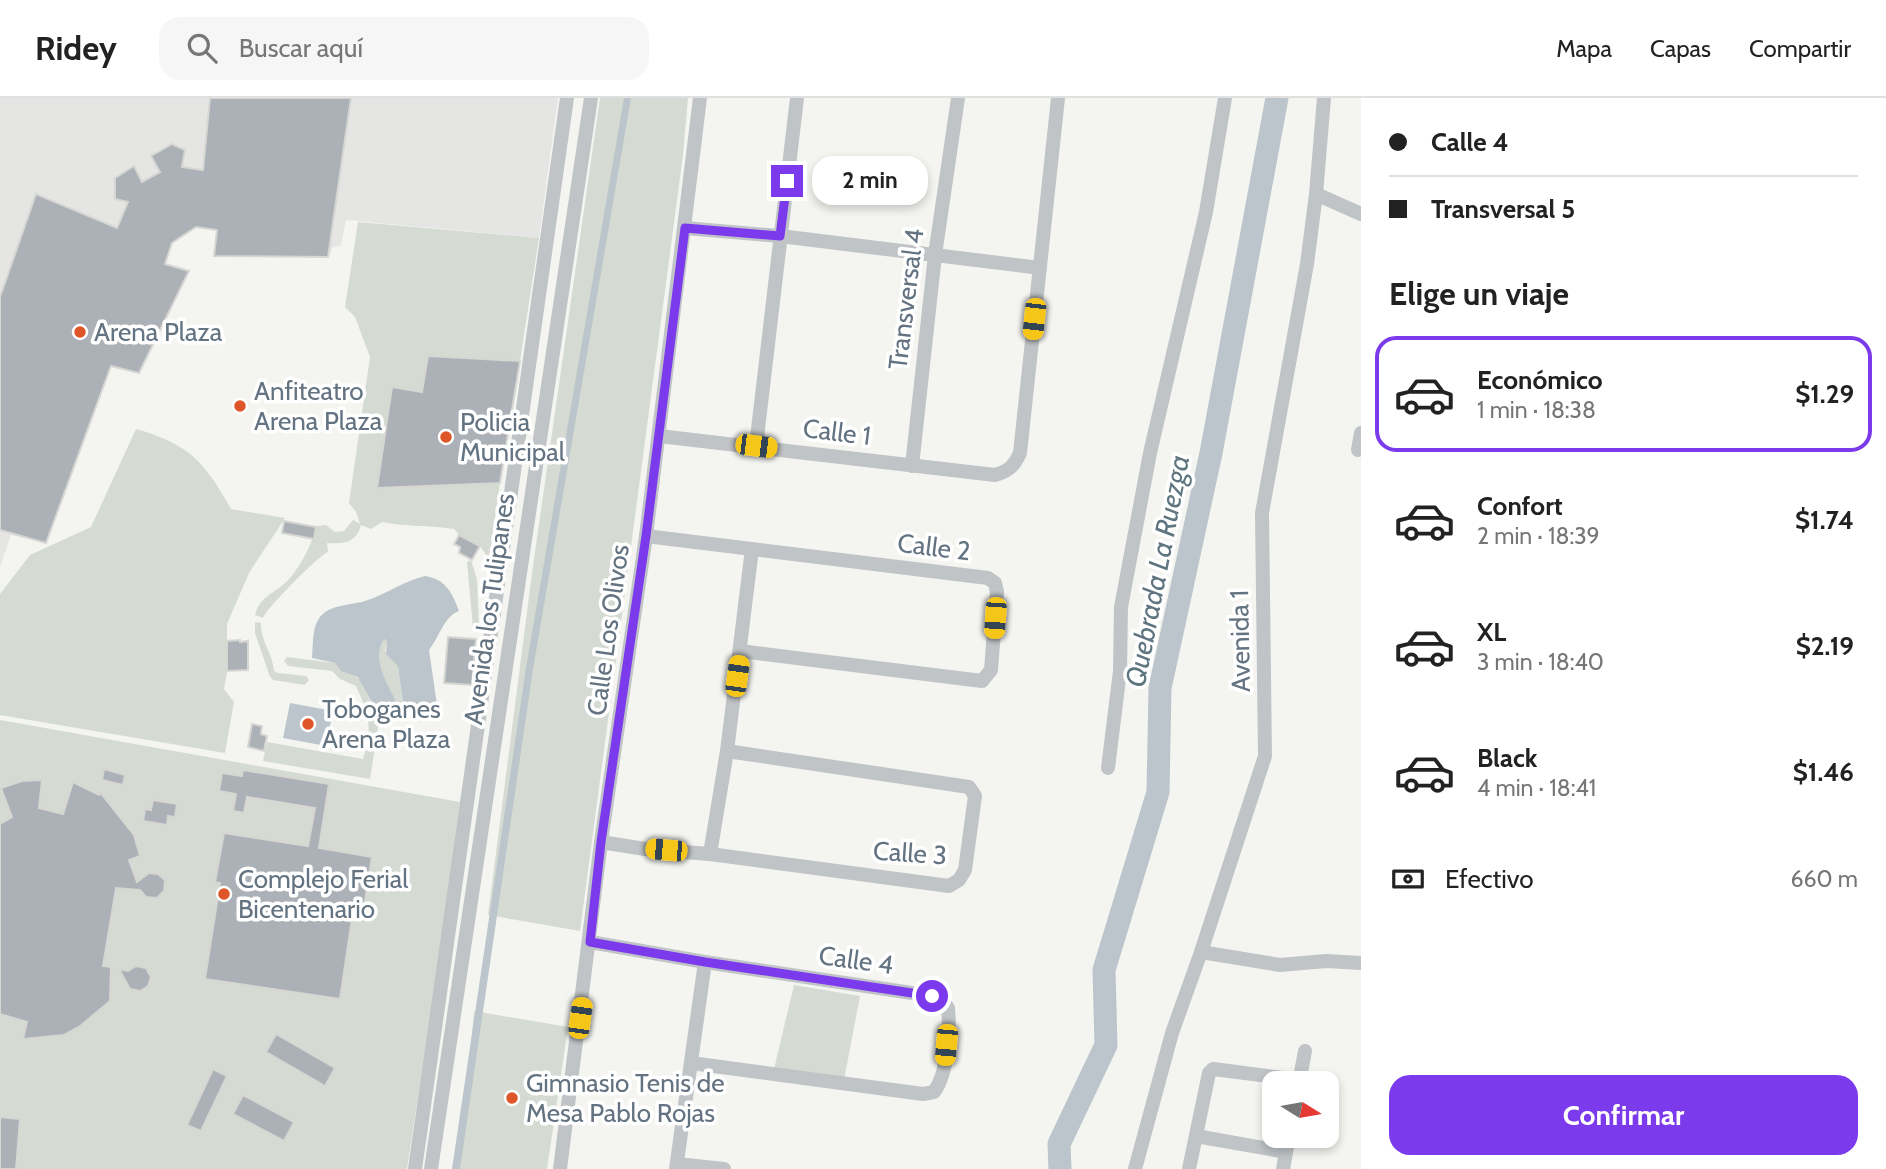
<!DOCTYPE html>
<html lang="es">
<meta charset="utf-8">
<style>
:root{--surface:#fff;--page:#f6f6f6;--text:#222;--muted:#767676;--line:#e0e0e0;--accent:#7c3aed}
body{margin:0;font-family:Cabin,sans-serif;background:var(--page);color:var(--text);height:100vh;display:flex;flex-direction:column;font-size:26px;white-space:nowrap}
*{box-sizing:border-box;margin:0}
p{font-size:23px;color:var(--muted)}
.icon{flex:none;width:38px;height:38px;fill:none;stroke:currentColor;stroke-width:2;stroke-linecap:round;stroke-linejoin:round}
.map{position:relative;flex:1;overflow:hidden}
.side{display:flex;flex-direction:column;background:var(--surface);width:525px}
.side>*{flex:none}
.banner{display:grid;align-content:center;height:154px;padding:0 28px;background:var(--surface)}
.needle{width:46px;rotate:101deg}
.controls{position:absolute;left:1262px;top:973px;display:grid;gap:14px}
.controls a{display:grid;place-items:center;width:77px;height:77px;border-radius:14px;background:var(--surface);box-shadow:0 4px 10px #0003;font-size:35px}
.end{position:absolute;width:32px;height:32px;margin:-16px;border:9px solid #7c3aed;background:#fff;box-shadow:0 0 0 4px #fff}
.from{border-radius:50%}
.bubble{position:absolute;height:49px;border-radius:21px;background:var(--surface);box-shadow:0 4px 10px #0003;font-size:23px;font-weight:700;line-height:49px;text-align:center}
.car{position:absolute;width:21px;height:42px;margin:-21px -10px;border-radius:9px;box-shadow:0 0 5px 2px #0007;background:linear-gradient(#f5c518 24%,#345 0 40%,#f5c518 0 76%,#345 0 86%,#f5c518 0)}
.banner b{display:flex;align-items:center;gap:24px;height:66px;font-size:26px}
.banner b+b{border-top:2px solid var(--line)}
.banner i{width:18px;height:18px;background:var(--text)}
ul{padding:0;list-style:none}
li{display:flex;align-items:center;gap:21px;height:116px;margin:0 14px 10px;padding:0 14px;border:4px solid transparent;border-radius:21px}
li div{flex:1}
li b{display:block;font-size:26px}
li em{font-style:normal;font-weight:700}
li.current{border-color:var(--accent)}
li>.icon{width:63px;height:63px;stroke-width:1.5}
h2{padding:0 28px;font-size:32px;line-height:84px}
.pay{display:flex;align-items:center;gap:18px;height:77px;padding:0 28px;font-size:26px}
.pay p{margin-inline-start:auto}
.action{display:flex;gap:14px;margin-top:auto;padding:14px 28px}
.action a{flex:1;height:80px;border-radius:21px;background:var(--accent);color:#fff;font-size:28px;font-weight:700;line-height:80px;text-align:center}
header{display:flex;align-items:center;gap:42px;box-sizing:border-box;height:98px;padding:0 35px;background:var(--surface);border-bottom:2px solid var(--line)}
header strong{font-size:33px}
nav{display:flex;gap:38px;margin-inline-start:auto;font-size:24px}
.search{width:490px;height:63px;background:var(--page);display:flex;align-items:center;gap:18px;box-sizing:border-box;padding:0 24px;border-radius:21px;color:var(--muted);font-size:26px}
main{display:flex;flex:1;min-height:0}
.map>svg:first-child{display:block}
</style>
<header>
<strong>Ridey</strong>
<div class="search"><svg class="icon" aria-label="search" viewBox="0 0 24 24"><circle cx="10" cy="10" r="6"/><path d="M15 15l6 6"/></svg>Buscar aquí</div>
<nav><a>Mapa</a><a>Capas</a><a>Compartir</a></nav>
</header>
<main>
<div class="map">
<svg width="1361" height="1071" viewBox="0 0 1361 1071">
<rect width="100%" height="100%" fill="#f4f5f1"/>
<polygon fill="#e5e6e4" points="0,0 558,0 539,140 346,122 341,148 333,149 328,159 214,158 217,132 196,129 172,145 165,166 189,173 139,275 111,268 46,445 11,437 0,469"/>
<g fill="#d5dbd2">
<polygon points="600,0 688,0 683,57 580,833 488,817 532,475"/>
<path d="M358,124l181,16 -19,123 -97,31 -31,-4 -14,100 122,-5 -11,76 -9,-13 -21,-11 -5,-6c-24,-4 -48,-2 -72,-7l-11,7 -10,-4c-5,18 -17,19 -34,18l1,9c-10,4 -61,56 -65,66l-8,-3c4,-17 17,-21 29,-31 13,-11 30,-42 32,-58l10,-1 9,7 9,-1 9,-11 7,4 -4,-12 -7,-9 21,-146 -15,-40 -10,-10z"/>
<path d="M136,331c53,15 69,33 95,80l54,9 -36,55 -22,51v49l-3,16 10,13 -9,51 -225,-38v-121l30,-39 61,-28z"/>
<polygon points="471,462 477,481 479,529 477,532 473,530 467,464"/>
<path d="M255,524l6,1c-1,17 12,31 13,48l4,2 28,3 3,4 -4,5 -32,-5 -3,-3 -15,-44z"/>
<path d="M384,541l3,2 -2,10 13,15 6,44 -3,1c-10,-22 -31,-50 -17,-72z"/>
<path d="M287,559l48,6 11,10 7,1 9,7 17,41 -9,57 -107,-18 4,-19 96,17c10,-32 6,-44 -7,-73l-16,-7 -8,-8 -44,-5 -4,-5z"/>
<polygon points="0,622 460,704 435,887 407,1071 0,1071"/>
<polygon points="794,887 860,898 844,982 774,971"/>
<polygon points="474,913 568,929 547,1071 460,1071"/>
</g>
<g fill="#bbc5cb">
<polygon points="624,0 631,0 533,571 460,1071 452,1071 526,570"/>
<path d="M425,478c21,3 27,17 34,35 -15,5 -20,27 -30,39l8,55 -33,5 -6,-44 -12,-12 1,-13 -3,-2c-14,22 7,50 17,72l-11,5 -4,-11 -10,5 -18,-33 -17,-6 -6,-8 -23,-5c1,-11 0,-28 6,-38 10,-17 34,-14 50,-20 20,-7 36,-19 57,-24z"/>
<polygon points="290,605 333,613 326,648 283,640"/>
</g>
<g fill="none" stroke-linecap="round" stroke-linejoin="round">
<polyline stroke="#bbc5cb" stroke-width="23" points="1060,1071 1059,1046 1106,947 1104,872 1158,694 1160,590 1211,355 1277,0"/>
</g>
<g fill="#abb1b6" stroke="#d6d6d3" stroke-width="2">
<polygon points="210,0 351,0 328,159 214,158 217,132 196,129 172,145 165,166 189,173 139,275 111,268 46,445 0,432 0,199 36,96 117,130 128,104 115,101 115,80 134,68 142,84 160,74 151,58 172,46 185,52 182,69 203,72"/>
<polygon points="428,258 520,263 500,385 377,390 392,289 422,294"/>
<polygon points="284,423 316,429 314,441 282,435"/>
<polygon points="459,437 480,448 472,462 459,455 460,449 454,446"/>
<polygon points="448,539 476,541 472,587 444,585"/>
<polygon points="240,542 240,544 248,543 248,572 227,573 227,543"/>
<polygon points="252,626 262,628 261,636 267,638 264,653 248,649"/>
<polygon points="104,671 125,677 123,687 102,682"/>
<polygon points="243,672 329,686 319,750 372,759 364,809 354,807 340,901 205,881 220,785 215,784 224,735 308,748 315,710 247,699 244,715 233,713 236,696 219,693 222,675 242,678"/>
<polygon points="42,682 39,710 63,716 73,684 99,697 99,693 134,737 140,758 129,762 137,784 149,775 158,776 165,782 164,793 157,800 146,799 140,792 116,790 103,868 111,869 110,903 79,929 64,937 23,941 27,924 0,916 0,726 12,719 1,690 22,683"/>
<polygon points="153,702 177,706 175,719 168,718 167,727 143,723 145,711 151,712"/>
<polygon points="136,868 146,870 151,879 148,888 140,893 130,891 119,871 128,873"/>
<polygon points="276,936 335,970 325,988 266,954"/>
<polygon points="213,971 227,978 201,1033 187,1027"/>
<polygon points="243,997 294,1024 284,1043 233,1016"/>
<polygon points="0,1019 20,1021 16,1071 0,1071"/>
</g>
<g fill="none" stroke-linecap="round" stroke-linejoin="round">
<g stroke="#c0c4c7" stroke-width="14">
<polyline points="1316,96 1361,116"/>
<polyline points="685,130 780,138 1040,170"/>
<path d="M659,338l336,39c14,-4 19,-9 25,-22l38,-355"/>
<polyline points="756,348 797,0"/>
<polyline points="1358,352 1361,335"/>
<polyline points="912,368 935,157 958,0"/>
<polyline points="646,438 988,480 995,485 997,494 991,572 982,583 740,553"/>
<polyline points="1108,670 1120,573 1121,509 1150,355 1206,114 1225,0"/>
<polyline points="601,744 645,751 710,756 949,788 959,782 965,772 975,698 969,689 727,653"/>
<polyline points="710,756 727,653 752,451"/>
<path d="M590,844l115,20 227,34 10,4 6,8c2,23 0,65 -14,84l-11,2 -232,-31"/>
<polyline points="1201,854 1280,867 1326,863 1361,865"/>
<polyline points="1299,985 1305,953"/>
<polyline points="1196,1038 1286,1054"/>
<polyline points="677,1066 724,1071"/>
<polyline points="415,1071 567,0"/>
<polyline points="431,1071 591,0"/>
<polyline points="560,1071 601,744 646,438 700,0"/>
<polyline points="676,1071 705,864"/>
<polyline points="1135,1071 1172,935 1201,854 1265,658 1262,415 1307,166 1316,96 1324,0"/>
<polyline points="1189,1071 1209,975 1213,971 1299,982"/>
<polyline points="1283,1071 1289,1038"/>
</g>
</g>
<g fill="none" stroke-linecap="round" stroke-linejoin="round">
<polyline stroke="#7c3aed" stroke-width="9" points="787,83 780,138 685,130 646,438 601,744 590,844 705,864 932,898"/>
</g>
<g fill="#de5627" stroke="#fff" stroke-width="2.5">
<circle cx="80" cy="234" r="7"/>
<circle cx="240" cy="308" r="7"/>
<circle cx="446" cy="339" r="7"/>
<circle cx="308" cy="626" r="7"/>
<circle cx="224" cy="796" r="7"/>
<circle cx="512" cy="1000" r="7"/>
</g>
<g text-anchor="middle" stroke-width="7" stroke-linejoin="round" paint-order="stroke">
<g font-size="26" fill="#647381" stroke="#fff">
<text transform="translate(906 201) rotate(-83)" y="9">Transversal 4</text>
<text transform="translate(837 334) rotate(7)" y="9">Calle 1</text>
<text transform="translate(934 449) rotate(7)" y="9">Calle 2</text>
<text transform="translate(489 511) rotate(-82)" y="9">Avenida los Tulipanes</text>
<text transform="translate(608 532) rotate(-82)" y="9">Calle Los Olivos</text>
<text transform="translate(1240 543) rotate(-91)" y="9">Avenida 1</text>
<text transform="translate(910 755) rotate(4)" y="9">Calle 3</text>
<text transform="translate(856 862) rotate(8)" y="9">Calle 4</text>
</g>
<g font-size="26" fill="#647381" stroke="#fff" text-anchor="start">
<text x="94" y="243">Arena Plaza</text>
<text x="254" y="302">Anfiteatro<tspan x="254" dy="30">Arena Plaza</tspan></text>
<text x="460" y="333">Policia<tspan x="460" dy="30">Municipal</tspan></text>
<text x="322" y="620">Toboganes<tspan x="322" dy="30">Arena Plaza</tspan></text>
<text x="238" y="790">Complejo Ferial<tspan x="238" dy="30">Bicentenario</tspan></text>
<text x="526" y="994">Gimnasio Tenis de<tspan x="526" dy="30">Mesa Pablo Rojas</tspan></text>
</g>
<g font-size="28" font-style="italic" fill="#5f757f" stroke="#fff">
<text transform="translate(1157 473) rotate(-79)" y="10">Quebrada La Ruezga</text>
</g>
</g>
</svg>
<div class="controls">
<a><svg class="needle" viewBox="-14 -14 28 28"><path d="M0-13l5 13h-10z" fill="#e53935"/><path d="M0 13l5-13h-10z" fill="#767676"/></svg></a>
</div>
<i class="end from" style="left:932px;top:898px"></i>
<i class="end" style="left:787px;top:83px"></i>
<div class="bubble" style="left:812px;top:58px;width:116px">2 min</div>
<i class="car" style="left:1034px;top:221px;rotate:186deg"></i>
<i class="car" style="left:756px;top:348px;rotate:97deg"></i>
<i class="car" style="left:995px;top:520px;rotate:184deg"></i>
<i class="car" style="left:737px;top:578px;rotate:8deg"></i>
<i class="car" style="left:666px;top:752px;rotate:275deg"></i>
<i class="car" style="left:580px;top:920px;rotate:8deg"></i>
<i class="car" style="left:946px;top:947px;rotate:185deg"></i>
</div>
<section class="side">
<div class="banner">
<b><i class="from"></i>Calle 4</b>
<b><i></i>Transversal 5</b>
</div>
<h2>Elige un viaje</h2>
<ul>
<li class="current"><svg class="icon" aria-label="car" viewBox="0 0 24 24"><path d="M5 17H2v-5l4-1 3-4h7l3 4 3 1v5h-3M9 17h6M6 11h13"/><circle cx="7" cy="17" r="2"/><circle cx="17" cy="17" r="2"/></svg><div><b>Económico</b><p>1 min · 18:38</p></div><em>$1.29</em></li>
<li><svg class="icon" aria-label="car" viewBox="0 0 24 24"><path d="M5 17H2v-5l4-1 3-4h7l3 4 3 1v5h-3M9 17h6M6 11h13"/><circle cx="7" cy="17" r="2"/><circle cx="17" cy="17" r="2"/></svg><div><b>Confort</b><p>2 min · 18:39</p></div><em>$1.74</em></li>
<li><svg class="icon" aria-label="car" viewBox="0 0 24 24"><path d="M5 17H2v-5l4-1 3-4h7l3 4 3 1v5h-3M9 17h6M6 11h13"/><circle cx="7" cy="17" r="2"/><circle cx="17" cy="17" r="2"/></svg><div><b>XL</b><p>3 min · 18:40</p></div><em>$2.19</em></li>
<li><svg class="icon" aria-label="car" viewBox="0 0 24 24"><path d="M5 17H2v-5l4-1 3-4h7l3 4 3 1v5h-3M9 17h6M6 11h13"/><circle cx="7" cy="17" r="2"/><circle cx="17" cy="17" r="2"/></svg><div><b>Black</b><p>4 min · 18:41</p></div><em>$1.46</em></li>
</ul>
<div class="pay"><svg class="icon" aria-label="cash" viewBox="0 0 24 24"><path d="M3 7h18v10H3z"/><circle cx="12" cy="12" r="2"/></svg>Efectivo<p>660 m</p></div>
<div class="action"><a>Confirmar</a></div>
</section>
</main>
